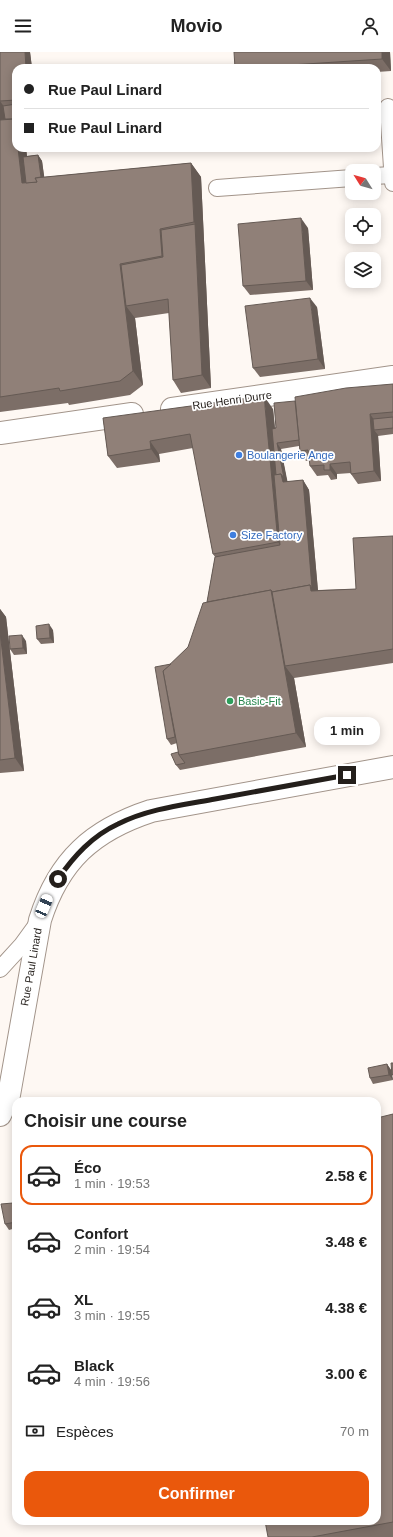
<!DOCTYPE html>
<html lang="fr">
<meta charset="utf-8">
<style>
:root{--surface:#fff;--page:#f6f6f6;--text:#222;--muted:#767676;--line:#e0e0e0;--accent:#ea580c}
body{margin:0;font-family:Helvetica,sans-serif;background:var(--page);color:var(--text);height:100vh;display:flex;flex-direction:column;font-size:15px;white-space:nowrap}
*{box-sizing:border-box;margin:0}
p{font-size:13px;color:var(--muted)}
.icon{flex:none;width:22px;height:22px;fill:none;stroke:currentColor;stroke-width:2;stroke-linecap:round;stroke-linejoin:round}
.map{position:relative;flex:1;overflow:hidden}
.panel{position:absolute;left:12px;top:1045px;width:369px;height:428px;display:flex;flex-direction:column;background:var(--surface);border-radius:12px;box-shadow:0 2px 10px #0003}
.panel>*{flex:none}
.banner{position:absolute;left:12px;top:12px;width:369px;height:88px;border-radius:12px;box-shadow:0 2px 10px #0003;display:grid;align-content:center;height:88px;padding:0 12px;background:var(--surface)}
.needle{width:26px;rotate:307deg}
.fabs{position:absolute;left:345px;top:112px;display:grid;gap:8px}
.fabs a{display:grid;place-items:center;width:36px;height:36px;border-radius:8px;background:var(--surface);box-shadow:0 2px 10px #0003;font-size:20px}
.end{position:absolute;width:18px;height:18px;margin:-9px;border:5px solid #241f1b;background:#fff;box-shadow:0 0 0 2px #fff}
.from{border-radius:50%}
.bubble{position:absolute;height:28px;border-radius:12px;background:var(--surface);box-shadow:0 2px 10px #0003;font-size:13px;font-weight:700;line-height:28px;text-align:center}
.car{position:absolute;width:12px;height:24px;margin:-12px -6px;border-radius:5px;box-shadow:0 0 3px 1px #0007;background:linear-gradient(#fff 24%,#345 0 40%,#fff 0 76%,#345 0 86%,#fff 0)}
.banner b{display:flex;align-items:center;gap:14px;height:38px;font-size:15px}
.banner b+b{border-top:1px solid var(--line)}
.banner i{width:10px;height:10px;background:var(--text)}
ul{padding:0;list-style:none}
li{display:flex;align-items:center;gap:12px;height:60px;margin:0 8px 6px;padding:0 4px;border:2px solid transparent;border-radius:12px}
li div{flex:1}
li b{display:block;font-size:15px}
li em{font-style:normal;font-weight:700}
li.current{border-color:var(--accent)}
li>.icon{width:36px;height:36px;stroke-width:1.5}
h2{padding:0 12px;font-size:18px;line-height:48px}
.pay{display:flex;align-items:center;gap:10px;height:44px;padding:0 12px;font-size:15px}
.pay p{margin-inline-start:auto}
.cta{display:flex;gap:8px;margin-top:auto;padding:8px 12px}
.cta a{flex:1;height:46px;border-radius:12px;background:var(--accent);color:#fff;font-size:16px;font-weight:700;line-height:46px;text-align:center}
header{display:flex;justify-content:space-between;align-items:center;height:52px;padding:0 12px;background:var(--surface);font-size:18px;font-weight:700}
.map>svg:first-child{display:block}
</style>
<header><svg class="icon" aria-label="menu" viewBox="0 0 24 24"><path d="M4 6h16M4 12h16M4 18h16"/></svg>Movio<svg class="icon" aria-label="person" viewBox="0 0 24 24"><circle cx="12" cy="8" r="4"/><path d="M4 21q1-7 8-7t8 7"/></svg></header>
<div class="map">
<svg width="393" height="1485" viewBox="0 0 393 1485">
<rect width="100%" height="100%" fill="#fef8f3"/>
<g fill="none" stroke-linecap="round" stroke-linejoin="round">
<defs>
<g id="lane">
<polyline points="388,55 393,131"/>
<polyline points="374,124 392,123"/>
<polyline points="217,136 352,126"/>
<polyline points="0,917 22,893 38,871"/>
</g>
<g id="street">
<polyline points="172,357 393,325"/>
<polyline points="0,381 132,362"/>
<path d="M0,1063l9,-20 31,-175c19,-60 53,-90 111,-109l242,-44"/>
</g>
</defs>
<use href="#lane" stroke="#a2948a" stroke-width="18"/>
<use href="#street" stroke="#a2948a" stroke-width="24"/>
<use href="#lane" stroke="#fff" stroke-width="16"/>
<use href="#street" stroke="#fff" stroke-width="22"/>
</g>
<g fill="#7c6e67">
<polygon points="0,0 30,0 32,16 16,16 16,96 26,96 27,104 38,103 42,109 44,125 191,111 201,125 211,336 181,341 173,328 169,261 135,266 143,333 130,343 69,353 68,351 0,360"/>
<polygon points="390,0 391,19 377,20 377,16 235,16"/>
<polygon points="308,176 313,238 250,243 243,234"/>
<polygon points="317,255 325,317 260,325 253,316"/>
<polygon points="393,332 393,382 378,384 378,383 381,429 358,432 351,422 351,421 337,422 337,427 331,428 328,423 317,424 310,414 310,408 306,409 300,399 299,394 281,397 287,430 303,428 309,438 318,538 356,537 393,484 393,611 294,626 306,695 180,718 176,713 178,700 177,691 171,693 167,687 171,612 188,595 207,550 215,505 213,502 193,396 159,402 160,410 117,416 108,404 103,366 273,357 275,376 295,349"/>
<polygon points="0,557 6,565 24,719 0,721"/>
<polygon points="53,578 54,591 41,592 37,587"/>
<polygon points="26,589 27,602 14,603 10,597"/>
<polygon points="393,1011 393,1024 392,1023 393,1028 373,1032 370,1026 387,1012 391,1018"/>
<polygon points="393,1062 393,1485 268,1485"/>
<polygon points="16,1156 16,1176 9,1178 5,1172"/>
</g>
<g fill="#655a54">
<polygon points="25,0 30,0 32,16 26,16"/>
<polygon points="382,0 390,0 391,19 382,7"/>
<polygon points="0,49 7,59 9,76 0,68"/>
<polygon points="14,67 16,69 16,82"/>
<polygon points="18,96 26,96 31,139 22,131"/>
<polygon points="38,103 42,109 47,144 43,138"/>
<polygon points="191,111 201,125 211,336 202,323 195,172 194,170"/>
<polygon points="301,166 308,176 313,238 306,229"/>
<polygon points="160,177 170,191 172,218 162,204"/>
<polygon points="120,212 130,226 126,254 135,266 143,333 133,319"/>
<polygon points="310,246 317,255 325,317 318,307"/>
<polygon points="264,344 273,357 287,503 278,490"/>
<polygon points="370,362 377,372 374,378 378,383 381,429 374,419"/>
<polygon points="150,389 159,402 160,410 151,397"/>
<polygon points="277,391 281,397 288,432 283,430 281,422"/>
<polygon points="330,412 337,422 337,427 330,418"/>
<polygon points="303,428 309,438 319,551 311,539"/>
<polygon points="271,538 281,552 285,614 294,626 306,695 296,681"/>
<polygon points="0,557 6,565 24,719 15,706 0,580"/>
<polygon points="49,572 53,578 54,591 50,586"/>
<polygon points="22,583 26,589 27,602 23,596"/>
<polygon points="387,1012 391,1018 393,1028 389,1023"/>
<polygon points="13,1151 16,1156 16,1167"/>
</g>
<g fill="#908078" stroke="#655a54">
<polygon points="0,0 25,0 26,16 16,16 16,48 0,49"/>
<polygon points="234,0 382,0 382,7 245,16 235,16"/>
<polygon points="16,52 16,69 14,67 5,67 3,54"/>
<polygon points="0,66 0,68 14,67 16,82 16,96 18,96 22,131 37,130 35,126 191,111 194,170 160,177 162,204 120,212 133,319 120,329 60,339 59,336 0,345"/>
<polygon points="38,103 41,125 35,126 37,130 26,131 23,105"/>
<polygon points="301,166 306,229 243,234 238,172"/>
<polygon points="195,172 202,323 173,328 168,247 126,254 121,213 163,205 161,178"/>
<polygon points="310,246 318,307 253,316 245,254"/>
<polygon points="393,332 393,360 370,362 374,419 351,422 350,410 330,412 330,418 324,418 324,413 310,414 308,398 300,399 295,345 346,336"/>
<polygon points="264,344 278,490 213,502 190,382 150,389 151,397 108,404 103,366"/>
<polygon points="295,349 299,388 277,391 284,426 281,422 276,423 272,377 276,376 274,351"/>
<polygon points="393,365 393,376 374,378 373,367"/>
<polygon points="281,422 283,430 303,428 312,536 310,533 272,540 271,538 207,550 215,505 280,493 274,423"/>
<polygon points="393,484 393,597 285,614 272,540 310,533 311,539 356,537 353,486"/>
<polygon points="271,538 296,681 179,703 163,619 188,595 203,551"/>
<polygon points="49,572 50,586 37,587 36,574"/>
<polygon points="0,580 15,706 0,708"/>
<polygon points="22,583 23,596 10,597 9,584"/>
<polygon points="171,612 163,619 175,685 167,687 155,615"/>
<polygon points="178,700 179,703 185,711 176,713 171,702"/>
<polygon points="391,1011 393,1011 393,1022 392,1023"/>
<polygon points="387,1012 389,1023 370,1026 368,1016"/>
<polygon points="393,1062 393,1470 312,1485 268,1485 265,1469 377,1469 377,1066"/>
<polygon points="13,1151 16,1167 16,1170 5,1172 1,1152"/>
</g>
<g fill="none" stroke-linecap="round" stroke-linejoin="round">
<path stroke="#241f1b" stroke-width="5" d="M58,827c16,-23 34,-43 60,-55 30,-15 64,-19 97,-25 44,-8 88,-16 132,-24"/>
</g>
<g fill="#3f7fe0" stroke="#fff" stroke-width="1.5">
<circle cx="239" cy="403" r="4"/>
<circle cx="233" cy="483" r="4"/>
</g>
<circle fill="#2e9e5b" stroke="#fff" stroke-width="1.5" cx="230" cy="649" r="4"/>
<g text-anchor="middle" stroke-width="3.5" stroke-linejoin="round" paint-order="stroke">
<g font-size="11" fill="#241f1b" stroke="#fff">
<text transform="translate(232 348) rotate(-8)" y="4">Rue Henri Durre</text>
<text transform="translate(31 915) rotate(-80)" y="4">Rue Paul Linard</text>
</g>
<g font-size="11" fill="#366cbe" stroke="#fff" text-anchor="start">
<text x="247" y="407">Boulangerie Ange</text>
<text x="241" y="487">Size Factory</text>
</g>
<g font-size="11" fill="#27864d" stroke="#fff" text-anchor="start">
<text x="238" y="653">Basic-Fit</text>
</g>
</g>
</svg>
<div class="fabs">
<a><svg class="needle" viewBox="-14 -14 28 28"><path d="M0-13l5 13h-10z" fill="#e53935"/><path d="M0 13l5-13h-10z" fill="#767676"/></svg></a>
<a><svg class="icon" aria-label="locate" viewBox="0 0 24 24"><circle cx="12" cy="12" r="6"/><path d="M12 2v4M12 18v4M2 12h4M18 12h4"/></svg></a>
<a><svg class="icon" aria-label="layers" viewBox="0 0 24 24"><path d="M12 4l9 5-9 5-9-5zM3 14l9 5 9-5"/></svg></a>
</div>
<i class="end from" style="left:58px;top:827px"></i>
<i class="end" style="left:347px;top:723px"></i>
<div class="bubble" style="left:314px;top:665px;width:66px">1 min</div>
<i class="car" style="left:44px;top:854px;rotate:23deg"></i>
<div class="banner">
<b><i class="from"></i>Rue Paul Linard</b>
<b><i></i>Rue Paul Linard</b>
</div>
<section class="panel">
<h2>Choisir une course</h2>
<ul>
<li class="current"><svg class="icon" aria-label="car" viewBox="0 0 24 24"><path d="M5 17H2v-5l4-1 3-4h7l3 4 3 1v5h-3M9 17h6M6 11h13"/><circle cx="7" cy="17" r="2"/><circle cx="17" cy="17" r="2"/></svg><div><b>Éco</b><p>1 min · 19:53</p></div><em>2.58 €</em></li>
<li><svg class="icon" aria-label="car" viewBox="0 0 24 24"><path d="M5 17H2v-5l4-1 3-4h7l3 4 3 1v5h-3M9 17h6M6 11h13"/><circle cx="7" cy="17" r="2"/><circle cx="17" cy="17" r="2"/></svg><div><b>Confort</b><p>2 min · 19:54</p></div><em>3.48 €</em></li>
<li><svg class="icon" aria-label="car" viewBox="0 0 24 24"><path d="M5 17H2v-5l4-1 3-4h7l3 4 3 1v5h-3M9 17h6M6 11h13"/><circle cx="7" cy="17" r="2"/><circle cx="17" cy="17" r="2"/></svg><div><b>XL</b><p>3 min · 19:55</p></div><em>4.38 €</em></li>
<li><svg class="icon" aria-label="car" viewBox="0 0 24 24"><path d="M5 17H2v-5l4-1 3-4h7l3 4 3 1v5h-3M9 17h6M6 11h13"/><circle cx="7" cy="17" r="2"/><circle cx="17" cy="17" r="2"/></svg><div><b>Black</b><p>4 min · 19:56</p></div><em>3.00 €</em></li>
</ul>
<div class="pay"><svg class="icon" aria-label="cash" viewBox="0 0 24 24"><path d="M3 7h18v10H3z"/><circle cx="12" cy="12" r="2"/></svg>Espèces<p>70 m</p></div>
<div class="cta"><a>Confirmer</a></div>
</section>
</div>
